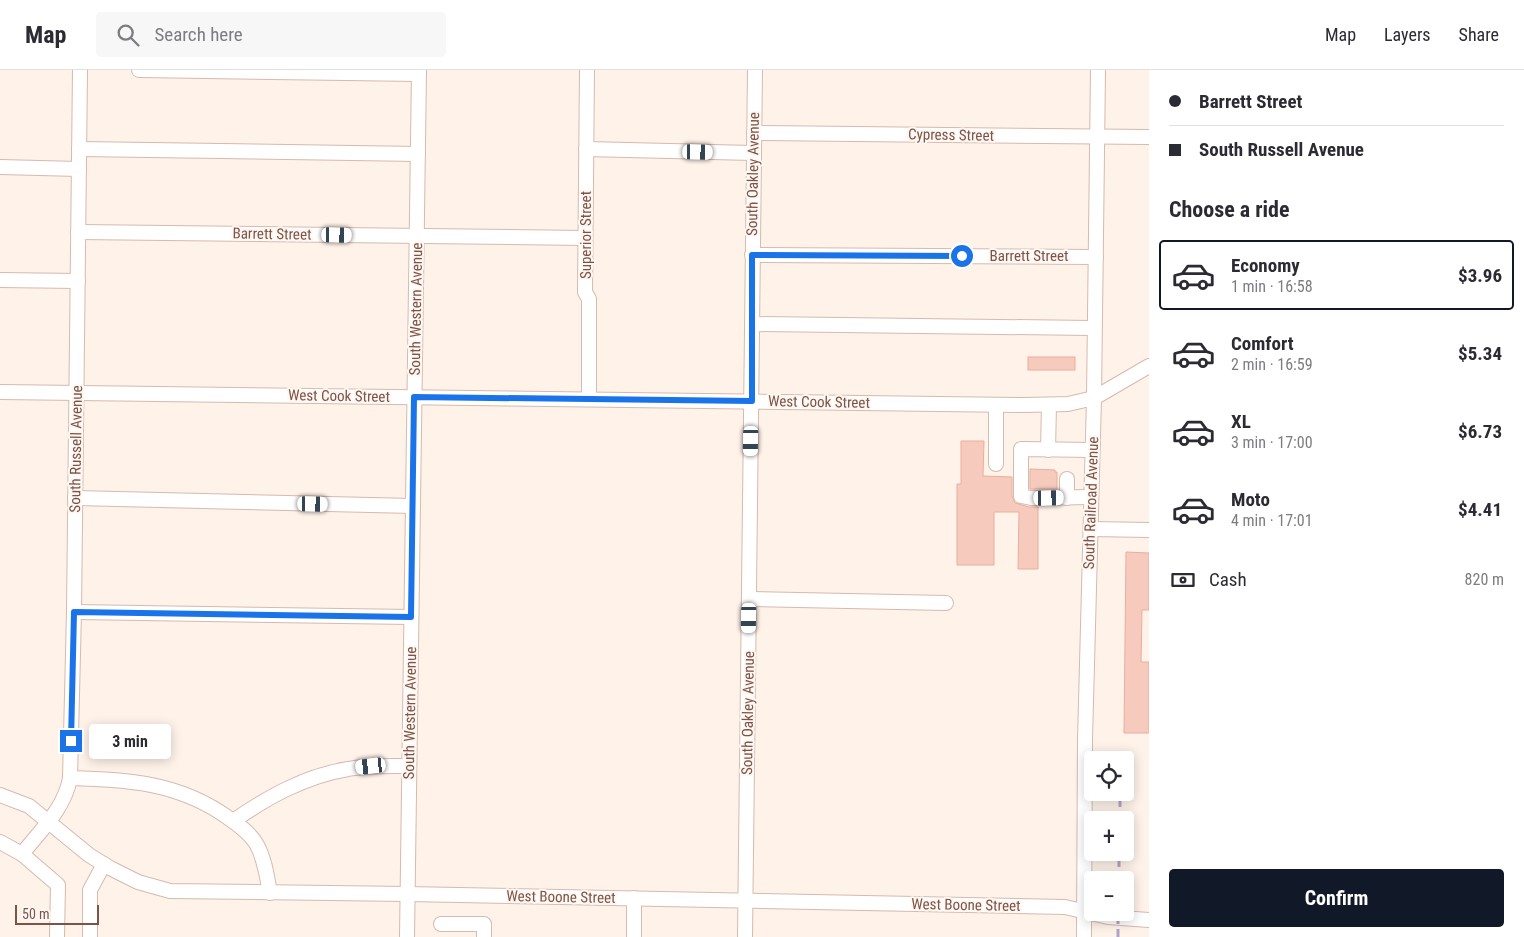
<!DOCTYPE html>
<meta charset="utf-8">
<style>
:root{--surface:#fff;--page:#f7f7f7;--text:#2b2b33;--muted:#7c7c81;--line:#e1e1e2;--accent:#111827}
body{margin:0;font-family:"Roboto Condensed",sans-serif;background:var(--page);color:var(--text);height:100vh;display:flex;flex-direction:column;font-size:19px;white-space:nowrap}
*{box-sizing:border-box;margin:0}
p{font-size:16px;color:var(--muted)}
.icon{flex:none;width:28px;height:28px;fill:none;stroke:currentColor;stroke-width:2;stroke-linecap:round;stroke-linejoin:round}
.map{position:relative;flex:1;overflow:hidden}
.sheet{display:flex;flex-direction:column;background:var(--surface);width:375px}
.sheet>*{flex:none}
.hud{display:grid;align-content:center;height:110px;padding:0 20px;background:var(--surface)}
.buttons{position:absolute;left:1084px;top:681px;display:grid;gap:10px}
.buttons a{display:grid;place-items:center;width:50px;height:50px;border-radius:5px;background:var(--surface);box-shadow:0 2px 12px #0003;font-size:25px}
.scale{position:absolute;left:15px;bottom:12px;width:84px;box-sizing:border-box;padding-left:5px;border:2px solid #7c5349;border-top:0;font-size:14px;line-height:18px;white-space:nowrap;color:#7c5349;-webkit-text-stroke:4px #fff7f1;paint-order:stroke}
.end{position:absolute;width:22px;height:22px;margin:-11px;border:6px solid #1a73e8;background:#fff;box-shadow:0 0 0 2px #fff}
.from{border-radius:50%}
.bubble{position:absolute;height:35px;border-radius:5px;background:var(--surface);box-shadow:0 2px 12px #0003;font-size:16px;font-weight:700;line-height:35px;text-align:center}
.car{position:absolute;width:15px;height:30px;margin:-15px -8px;border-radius:6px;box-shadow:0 0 4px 1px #0007;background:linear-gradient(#fff 24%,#345 0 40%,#fff 0 76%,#345 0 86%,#fff 0)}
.hud b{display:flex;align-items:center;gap:18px;height:48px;font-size:19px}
.hud b+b{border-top:1px solid var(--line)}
.hud i{width:12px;height:12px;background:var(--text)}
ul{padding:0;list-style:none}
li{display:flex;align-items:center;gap:15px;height:70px;margin:0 10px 8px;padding:0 10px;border:2px solid transparent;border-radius:5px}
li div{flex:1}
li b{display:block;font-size:19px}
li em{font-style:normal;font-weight:700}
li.active{border-color:var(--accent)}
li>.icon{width:45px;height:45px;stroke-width:1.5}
h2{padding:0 20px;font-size:22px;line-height:60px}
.pay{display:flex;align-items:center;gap:12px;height:55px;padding:0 20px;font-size:19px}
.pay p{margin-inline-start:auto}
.button{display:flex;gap:10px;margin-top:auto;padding:10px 20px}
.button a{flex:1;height:58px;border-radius:5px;background:var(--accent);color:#fff;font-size:20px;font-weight:700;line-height:58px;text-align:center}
header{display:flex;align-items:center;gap:30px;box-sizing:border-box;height:70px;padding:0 25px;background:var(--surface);border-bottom:1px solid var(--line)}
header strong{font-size:24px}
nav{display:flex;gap:28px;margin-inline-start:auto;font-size:18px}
.search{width:350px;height:45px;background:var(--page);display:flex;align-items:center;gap:12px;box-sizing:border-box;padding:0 18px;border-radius:5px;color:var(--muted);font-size:19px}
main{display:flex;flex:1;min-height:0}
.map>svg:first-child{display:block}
</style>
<header>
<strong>Map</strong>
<div class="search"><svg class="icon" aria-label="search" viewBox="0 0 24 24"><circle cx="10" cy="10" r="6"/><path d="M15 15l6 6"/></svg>Search here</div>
<nav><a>Map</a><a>Layers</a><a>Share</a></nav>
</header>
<main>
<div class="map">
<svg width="1149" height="867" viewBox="0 0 1149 867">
<rect width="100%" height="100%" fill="#fef2e9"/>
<g fill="#f6cbbe" stroke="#ebad9c">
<rect x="1028" y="287" width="47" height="13"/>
<polygon points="961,371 984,371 983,406 1012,407 1012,426 1015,433 1029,437 1038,437 1038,499 1018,499 1019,442 994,442 994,495 957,495 957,414 961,414"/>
<polygon points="1030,399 1055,400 1055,402 1057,402 1057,419 1030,419"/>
<polygon points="1126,482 1149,483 1149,540 1142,540 1141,592 1149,592 1149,663 1124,663"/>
</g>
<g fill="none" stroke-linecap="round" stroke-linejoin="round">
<defs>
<g id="minor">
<polyline points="139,0 419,4"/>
<polyline points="587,0 585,222 589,229 589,329"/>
<polyline points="754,63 1149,67"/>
<polyline points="79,79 418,84"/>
<polyline points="586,79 753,83"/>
<polyline points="0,97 79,99"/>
<polyline points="78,162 585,168"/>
<polyline points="752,185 1096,187"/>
<polyline points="0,210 78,211"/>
<polyline points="752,254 1091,258"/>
<polyline points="0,322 1025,335 1068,334 1094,328 1149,296"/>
<polyline points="996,335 996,394"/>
<polyline points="1048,380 1049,335"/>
<polyline points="1067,409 1067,428"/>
<polyline points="1091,427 1031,428 1021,426 1021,379 1092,380"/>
<polyline points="75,428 413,436"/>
<polyline points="1090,459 1149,460"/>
<polyline points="749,529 946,533"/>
<polyline points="74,542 411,547"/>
<path d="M70,708c59,2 109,4 160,41 10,7 21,15 27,26 8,15 10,32 13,48"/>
<polyline points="0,725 29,736 89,785 110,798 138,812 170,821 407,824 1065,837 1108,847 1149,850"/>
<path d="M233,751c35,-24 72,-45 115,-52 20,-4 41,-3 61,-3"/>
<polyline points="0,772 22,784"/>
<polyline points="634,828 634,867"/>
<polyline points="441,854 484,854 484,867"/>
<path d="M57,867l1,-52 -36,-31c18,-23 43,-46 48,-76l4,-166 6,-542"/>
<polyline points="90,867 90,820 104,794"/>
<polyline points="407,867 419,0"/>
<polyline points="745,867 755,0"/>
<polyline points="1084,867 1085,670 1094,328 1098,0"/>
</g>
</defs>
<use href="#minor" stroke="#d5baaf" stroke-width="16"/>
<use href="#minor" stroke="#fff" stroke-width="14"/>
<g stroke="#b3a4cb" stroke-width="3" stroke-dasharray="8 5" stroke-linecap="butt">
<polyline points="1120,690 1121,678"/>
<polyline points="1120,750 1120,722"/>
<polyline points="1119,810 1119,782"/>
<polyline points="1118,867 1118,842"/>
</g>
</g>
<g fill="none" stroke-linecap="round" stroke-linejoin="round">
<polyline stroke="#1a73e8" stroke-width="6" points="71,671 74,542 411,547 414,327 752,331 752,185 962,186"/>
</g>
<g text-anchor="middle" stroke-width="4" stroke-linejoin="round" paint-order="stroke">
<g font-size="15" fill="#7c5349" stroke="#fff7f1">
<text transform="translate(951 65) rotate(1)" y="5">Cypress Street</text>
<text transform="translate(753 104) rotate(-89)" y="5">South Oakley Avenue</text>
<text transform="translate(272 164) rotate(1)" y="5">Barrett Street</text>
<text transform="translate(586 165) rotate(-90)" y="5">Superior Street</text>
<text x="1029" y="191">Barrett Street</text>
<text transform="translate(416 239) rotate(-89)" y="5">South Western Avenue</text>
<text transform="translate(339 326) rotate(1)" y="5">West Cook Street</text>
<text transform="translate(819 332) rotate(1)" y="5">West Cook Street</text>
<text transform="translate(76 379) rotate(-89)" y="5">South Russell Avenue</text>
<text transform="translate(1091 433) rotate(-88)" y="5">South Railroad Avenue</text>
<text transform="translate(410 643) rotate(-89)" y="5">South Western Avenue</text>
<text transform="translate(748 643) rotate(-89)" y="5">South Oakley Avenue</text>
<text transform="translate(561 827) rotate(1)" y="5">West Boone Street</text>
<text transform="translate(966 835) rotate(1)" y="5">West Boone Street</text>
</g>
</g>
</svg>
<div class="buttons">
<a><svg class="icon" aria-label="locate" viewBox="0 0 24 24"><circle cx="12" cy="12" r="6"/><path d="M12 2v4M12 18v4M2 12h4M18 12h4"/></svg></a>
<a>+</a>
<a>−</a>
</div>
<div class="scale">50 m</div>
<i class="end from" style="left:962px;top:186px"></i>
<i class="end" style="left:71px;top:671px"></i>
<div class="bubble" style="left:89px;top:654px;width:82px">3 min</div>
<i class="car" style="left:698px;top:82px;rotate:91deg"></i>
<i class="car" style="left:337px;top:165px;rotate:91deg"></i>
<i class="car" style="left:751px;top:371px;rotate:181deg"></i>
<i class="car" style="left:1049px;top:428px;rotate:89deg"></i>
<i class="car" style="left:313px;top:434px;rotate:91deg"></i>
<i class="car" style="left:749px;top:548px;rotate:181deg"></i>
<i class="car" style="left:371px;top:696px;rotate:264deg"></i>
</div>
<section class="sheet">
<div class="hud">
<b><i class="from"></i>Barrett Street</b>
<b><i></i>South Russell Avenue</b>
</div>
<h2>Choose a ride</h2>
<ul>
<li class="active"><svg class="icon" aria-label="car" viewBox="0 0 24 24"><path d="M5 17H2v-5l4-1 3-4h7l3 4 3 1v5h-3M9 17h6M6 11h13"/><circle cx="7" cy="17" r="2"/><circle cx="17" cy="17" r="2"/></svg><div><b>Economy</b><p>1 min · 16:58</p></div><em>$3.96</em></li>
<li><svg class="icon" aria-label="car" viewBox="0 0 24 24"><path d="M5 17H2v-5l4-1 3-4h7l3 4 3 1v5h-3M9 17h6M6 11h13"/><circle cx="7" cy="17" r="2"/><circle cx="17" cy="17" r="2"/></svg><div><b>Comfort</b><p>2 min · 16:59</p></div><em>$5.34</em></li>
<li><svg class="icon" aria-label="car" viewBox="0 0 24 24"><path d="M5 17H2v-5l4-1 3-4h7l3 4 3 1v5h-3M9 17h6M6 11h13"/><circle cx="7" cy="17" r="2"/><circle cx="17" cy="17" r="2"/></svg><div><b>XL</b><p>3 min · 17:00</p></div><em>$6.73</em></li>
<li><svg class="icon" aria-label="car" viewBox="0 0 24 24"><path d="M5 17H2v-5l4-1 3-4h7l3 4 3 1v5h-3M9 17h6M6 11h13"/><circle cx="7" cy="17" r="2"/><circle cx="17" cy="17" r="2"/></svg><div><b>Moto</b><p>4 min · 17:01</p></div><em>$4.41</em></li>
</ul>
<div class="pay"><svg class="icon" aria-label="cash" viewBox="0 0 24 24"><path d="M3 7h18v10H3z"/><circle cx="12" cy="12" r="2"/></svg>Cash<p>820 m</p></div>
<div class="button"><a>Confirm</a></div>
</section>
</main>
